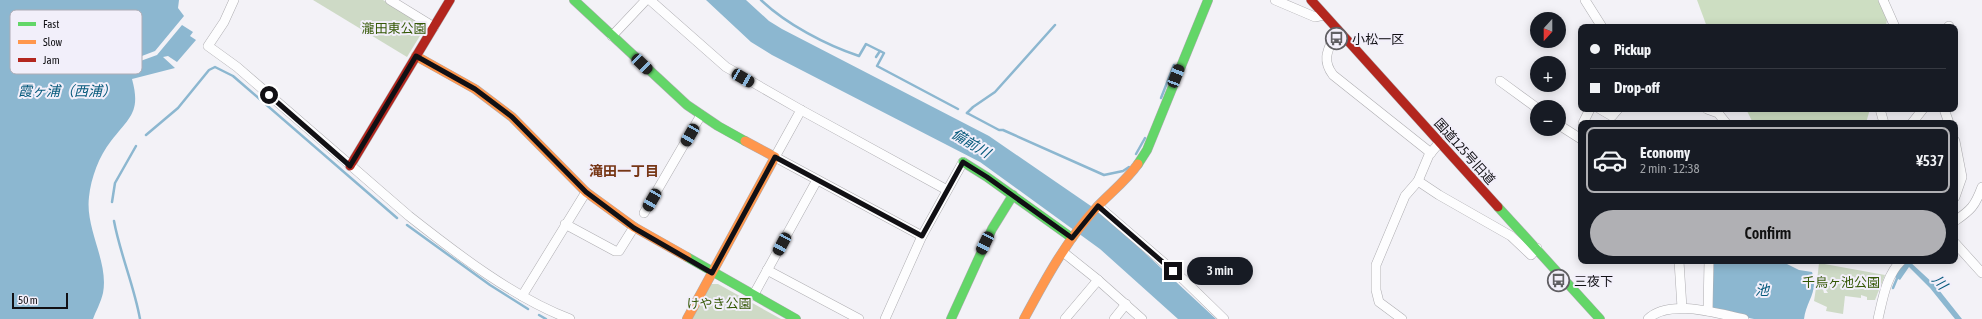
<!DOCTYPE html>
<meta charset="utf-8">
<style>
:root{--surface:#171b24;--page:#20242c;--text:#f1f3f6;--muted:#9ea1a6;--line:#363941;--accent:#b0b0b4}
body{margin:0;font-family:"Asap Condensed","Noto Sans JP",sans-serif;background:var(--page);color:var(--text);height:100vh;display:flex;flex-direction:column;font-size:15px;white-space:nowrap}
*{box-sizing:border-box;margin:0}
p{font-size:13px;color:var(--muted)}
.icon{flex:none;width:22px;height:22px;fill:none;stroke:currentColor;stroke-width:2;stroke-linecap:round;stroke-linejoin:round}
.map{position:relative;flex:1;overflow:hidden}
.details{position:absolute;left:1578px;top:120px;width:380px;height:144px;display:flex;flex-direction:column;background:var(--surface);border-radius:8px;box-shadow:0 2px 10px #0003}
.details>*{flex:none}
.guide{position:absolute;left:1578px;top:24px;width:380px;height:88px;border-radius:8px;box-shadow:0 2px 10px #0003;display:grid;align-content:center;height:88px;padding:0 12px;background:var(--surface)}
.needle{width:26px;rotate:201deg}
.controls{position:absolute;left:1530px;top:12px;display:grid;gap:8px}
.controls a{display:grid;place-items:center;width:36px;height:36px;border-radius:50%;background:var(--surface);box-shadow:0 2px 10px #0003;font-size:20px}
.scale{position:absolute;left:12px;bottom:10px;width:56px;box-sizing:border-box;padding-left:4px;border:2px solid #111014;border-top:0;font-size:11px;line-height:14px;white-space:nowrap;color:#111014;-webkit-text-stroke:3px #f2effa;paint-order:stroke}
.end{position:absolute;width:18px;height:18px;margin:-9px;border:5px solid #111014;background:#fff;box-shadow:0 0 0 2px #fff}
.from{border-radius:50%}
.bubble{position:absolute;height:28px;border-radius:14px;background:var(--surface);box-shadow:0 2px 10px #0003;font-size:13px;font-weight:600;line-height:28px;text-align:center}
.car{position:absolute;width:12px;height:24px;margin:-12px -6px;border-radius:5px;box-shadow:0 0 3px 1px #0007;background:linear-gradient(#222 24%,#8ab4d8 0 40%,#222 0 76%,#8ab4d8 0 86%,#222 0)}
.guide b{display:flex;align-items:center;gap:14px;height:38px;font-size:15px}
.guide b+b{border-top:1px solid var(--line)}
.guide i{width:10px;height:10px;background:var(--text)}
ul{padding:7px 0 0;list-style:none}
li{display:flex;align-items:center;gap:12px;height:66px;margin:0 8px 6px;padding:0 4px;border:2px solid transparent;border-radius:8px}
li div{flex:1}
li b{display:block;font-size:15px}
li em{font-style:normal;font-weight:600}
li.on{border-color:var(--accent)}
li>.icon{width:36px;height:36px;stroke-width:1.5}
.cta{display:flex;gap:8px;margin-top:auto;padding:8px 12px}
.cta a{flex:1;height:46px;border-radius:24px;background:var(--accent);color:#111;font-size:16px;font-weight:600;line-height:46px;text-align:center}
.map>svg:first-child{display:block}
</style>
<div class="map">
<svg width="1982" height="319" viewBox="0 0 1982 319">
<rect width="100%" height="100%" fill="#f3f2f7"/>
<g fill="#cedac6">
<polygon points="313,0 383,0 426,26 407,57"/>
<polygon points="1819,263 1885,275 1875,300 1867,300 1867,297 1861,295 1861,298 1845,296 1843,314 1826,311 1827,307 1814,301 1816,288 1823,289 1824,293 1828,293 1826,290 1825,280 1823,282 1817,281"/>
<polygon points="711,284 718,284 781,319 692,319"/>
</g>
<g fill="#cddec2">
<polygon points="1697,0 1889,0 1886,27 1707,27"/>
<polygon points="1746,109 1870,109 1866,123 1753,123"/>
</g>
<g fill="#8cb7d0">
<path d="M0,0h179l-1,8 6,8 -29,35 -21,8 1,4 22,-8 25,-30 11,7 -3,4 6,4 -19,22 -9,-6 -5,1 12,11 -43,11c9,33 -2,38 -21,62 -12,15 -20,37 -22,56 -4,32 20,65 14,96 -2,9 -7,18 -10,26h-93z"/>
<polygon points="706,0 746,0 769,21 782,29 989,136 1104,215 1216,319 1178,319 1100,249 980,162 772,55 751,42"/>
<path d="M1711,261h70l18,9 13,2c7,20 -6,29 -8,47h-50l-44,-9z"/>
<polygon points="1909,261 1935,285 1962,319 1955,319 1930,288 1909,267 1900,280 1893,276 1898,269"/>
</g>
<g fill="none" stroke-linecap="round" stroke-linejoin="round">
<g stroke="#8cb7d0" stroke-width="2.5">
<path d="M761,0c25,24 65,45 98,56l7,-12 18,9 -7,13 81,43"/>
<polyline points="876,57 880,51"/>
<polyline points="1161,98 1174,65"/>
<polyline points="967,113 999,130 1003,130 1104,175 1123,171 1129,167"/>
<polyline points="967,113 973,107 995,92 1055,25"/>
<polyline points="146,135 178,108 209,70 215,67 233,76 397,218"/>
<polyline points="1136,154 1145,138"/>
<polyline points="112,202 115,183 136,146"/>
<path d="M114,221c6,33 20,64 26,98"/>
<polyline points="407,225 490,285 528,309"/>
<polyline points="1893,288 1898,276"/>
<polyline points="539,315 546,319"/>
</g>
<defs>
<g id="street">
<path d="M234,0l-10,22 -16,24 29,21 172,149c47,37 105,82 161,103"/>
<polyline points="390,0 434,27"/>
<polyline points="650,0 726,67 801,110 947,190"/>
<polyline points="1275,0 1315,17 1324,15"/>
<polyline points="1585,0 1602,27"/>
<polyline points="1883,0 1895,27"/>
<polyline points="1948,27 1949,26"/>
<path d="M1337,29c-7,18 -17,29 -4,46l98,78"/>
<polyline points="612,36 646,0"/>
<polyline points="1500,81 1537,108"/>
<polyline points="1600,109 1612,116 1618,109"/>
<polyline points="1707,109 1718,113 1726,123"/>
<polyline points="1880,109 1884,123"/>
<polyline points="1944,109 1949,123"/>
<polyline points="801,110 775,157 922,236"/>
<polyline points="1583,123 1590,109"/>
<polyline points="1912,123 1923,109"/>
<polyline points="1559,125 1581,139"/>
<polyline points="1955,141 1962,177 1955,197"/>
<polyline points="1418,181 1439,195 1511,236 1531,255 1537,248"/>
<polyline points="1098,206 1184,280 1224,319"/>
<polyline points="644,213 701,115"/>
<path d="M1955,221c16,-11 20,-15 27,-34"/>
<polyline points="565,224 615,251 619,251 634,227"/>
<polyline points="1955,243 1982,273"/>
<polyline points="1063,252 1098,280 1142,319"/>
<polyline points="1679,261 1682,308"/>
<polyline points="767,270 859,319"/>
<polyline points="522,296 586,192"/>
<polyline points="753,296 817,180"/>
<polyline points="1708,311 1709,261"/>
<polyline points="885,319 922,236 963,162"/>
<polyline points="1065,319 1098,280"/>
<polyline points="1114,319 1126,304"/>
<polyline points="1402,319 1379,302 1376,290 1376,265 1405,196 1418,181 1429,155 1440,142"/>
<path d="M1648,319c21,-21 71,-5 96,0"/>
<path d="M1878,319c5,-21 8,-43 23,-58"/>
</g>
<g id="fast">
<polyline points="574,0 687,105 718,126 745,141"/>
<polyline points="963,162 987,177 1072,238"/>
<polyline points="1138,164 1147,150 1208,0"/>
<polyline points="1498,207 1600,319"/>
<polyline points="687,257 796,319"/>
<polyline points="951,319 992,229 1013,195"/>
</g>
<g id="slow">
<polyline points="416,56 475,89 512,117 586,192 634,227 687,257"/>
<polyline points="687,319 775,157 745,141"/>
<path d="M1024,319c21,-39 42,-78 72,-111 14,-15 30,-27 42,-44"/>
</g>
<g id="jam">
<polyline points="1311,0 1498,207"/>
<polyline points="350,166 450,0"/>
</g>
</defs>
<use href="#street" stroke="#aeadb1" stroke-width="10"/>
<use href="#fast" stroke="#aeadb1" stroke-width="10"/>
<use href="#slow" stroke="#aeadb1" stroke-width="10"/>
<use href="#jam" stroke="#aeadb1" stroke-width="10"/>
<use href="#street" stroke="#fdfdfe" stroke-width="9"/>
<use href="#fast" stroke="#63d668" stroke-width="9"/>
<use href="#slow" stroke="#ff974d" stroke-width="9"/>
<use href="#jam" stroke="#b3261e" stroke-width="9"/>
</g>
<g fill="none" stroke-linecap="round" stroke-linejoin="round">
<polyline stroke="#111014" stroke-width="5" points="269,95 350,166 416,56 475,89 512,117 586,192 634,228 712,273 775,157 922,236 963,162 987,177 1072,238 1098,206 1173,271"/>
</g>
<defs>
<symbol id="bus-ring" viewBox="-11 -11 22 22"><circle r="9.5" fill="#f2effa" stroke="#605f63" stroke-width="1.5"/><path d="M-5-6H5V4H4V6H2V4H-2V6H-4V4H-5ZM-3.5-4V0h7V-4ZM-3.5 1.2v1.5H-2V1.2ZM2 1.2v1.5H3.5V1.2Z" fill="#605f63"/></symbol>
</defs>
<g fill-rule="evenodd">
<use href="#bus-ring" x="1324" y="26" width="25" height="25"/>
<use href="#bus-ring" x="1546" y="268" width="25" height="25"/>
</g>
<g text-anchor="middle" stroke-width="4" stroke-linejoin="round" paint-order="stroke">
<g font-size="13" fill="#345805" stroke="#f2effa">
<text x="394" y="33">瀧田東公園</text>
<text x="1841" y="287">千鳥ヶ池公園</text>
<text x="719" y="308">けやき公園</text>
</g>
<g font-size="13" fill="#111014" stroke="#f2effa" text-anchor="start">
<text x="1352" y="44">小松一区</text>
<text x="1574" y="286">三夜下</text>
</g>
<g font-size="13" fill="#111014" stroke="#f2effa">
<text transform="translate(1465 151) rotate(48)" y="5">国道125号旧道</text>
</g>
<g font-size="14" font-style="italic" fill="#075a7c" stroke="#f2effa">
<text x="67" y="96">霞ヶ浦（西浦）</text>
<text transform="translate(971 143) rotate(31)" y="5">備前川</text>
<text transform="translate(1940 282) rotate(48)" y="5">川</text>
<text x="1762" y="295">池</text>
</g>
<g font-size="14" font-weight="bold" fill="#773716" stroke="#f2effa">
<text x="624" y="176">滝田一丁目</text>
</g>
</g>
<rect x="10" y="10" width="132" height="64" rx="6" fill="#f2effa" stroke="#aeacb5" stroke-width="1"/>
<rect x="18" y="22" width="18" height="4" fill="#63d668"/>
<rect x="18" y="40" width="18" height="4" fill="#ff974d"/>
<rect x="18" y="58" width="18" height="4" fill="#b3261e"/>
<g font-size="11" fill="#111014">
<text x="43" y="28">Fast</text>
<text x="43" y="46">Slow</text>
<text x="43" y="64">Jam</text>
</g>
</svg>
<div class="controls">
<a><svg class="needle" viewBox="-14 -14 28 28"><path d="M0-13l5 13h-10z" fill="#e53935"/><path d="M0 13l5-13h-10z" fill="#9ea1a6"/></svg></a>
<a>+</a>
<a>−</a>
</div>
<div class="scale">50 m</div>
<i class="end from" style="left:269px;top:95px"></i>
<i class="end" style="left:1173px;top:271px"></i>
<div class="bubble" style="left:1187px;top:257px;width:66px">3 min</div>
<i class="car" style="left:642px;top:64px;rotate:134deg"></i>
<i class="car" style="left:1176px;top:76px;rotate:21deg"></i>
<i class="car" style="left:743px;top:78px;rotate:120deg"></i>
<i class="car" style="left:690px;top:135px;rotate:210deg"></i>
<i class="car" style="left:652px;top:200px;rotate:210deg"></i>
<i class="car" style="left:985px;top:243px;rotate:206deg"></i>
<i class="car" style="left:782px;top:244px;rotate:208deg"></i>
<div class="guide">
<b><i class="from"></i>Pickup</b>
<b><i></i>Drop-off</b>
</div>
<section class="details">
<ul>
<li class="on"><svg class="icon" aria-label="car" viewBox="0 0 24 24"><path d="M5 17H2v-5l4-1 3-4h7l3 4 3 1v5h-3M9 17h6M6 11h13"/><circle cx="7" cy="17" r="2"/><circle cx="17" cy="17" r="2"/></svg><div><b>Economy</b><p>2 min · 12:38</p></div><em>¥537</em></li>
</ul>
<div class="cta"><a>Confirm</a></div>
</section>
</div>
